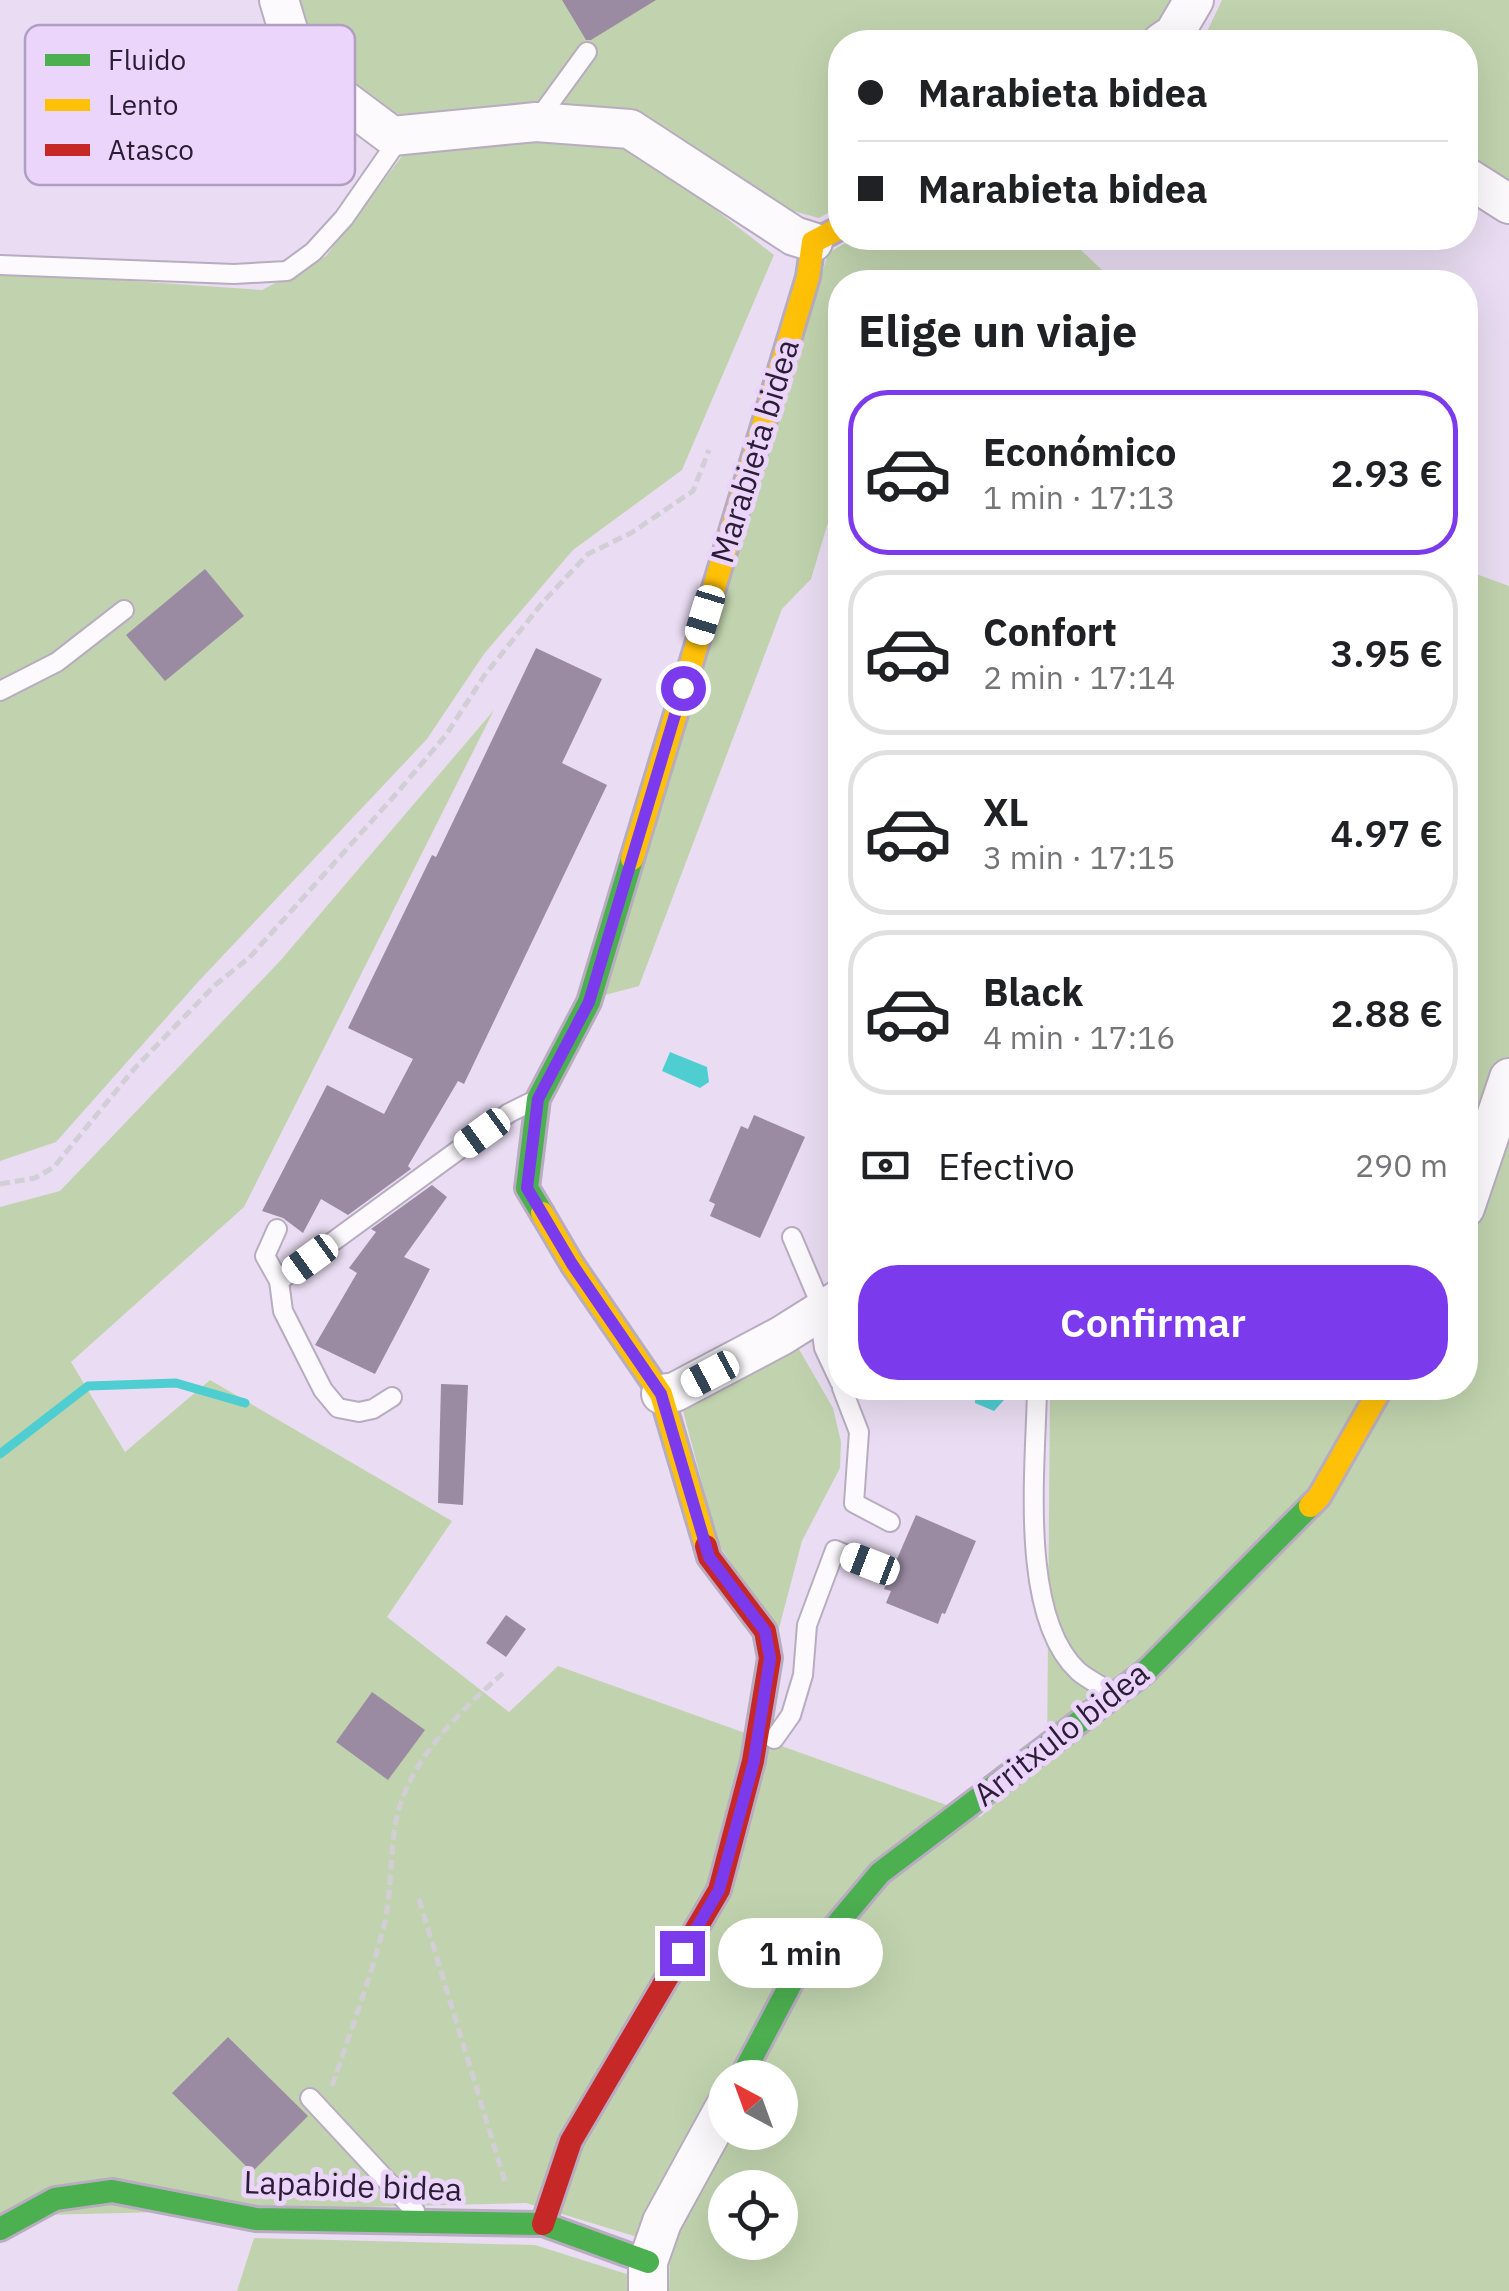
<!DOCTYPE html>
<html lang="es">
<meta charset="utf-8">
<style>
:root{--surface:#fff;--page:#f6f6f6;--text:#202124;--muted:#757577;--line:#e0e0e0;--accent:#7c3aed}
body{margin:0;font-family:"IBM Plex Sans",sans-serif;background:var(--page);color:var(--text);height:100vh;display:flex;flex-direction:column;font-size:38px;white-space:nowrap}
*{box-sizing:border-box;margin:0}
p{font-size:32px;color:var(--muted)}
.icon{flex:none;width:55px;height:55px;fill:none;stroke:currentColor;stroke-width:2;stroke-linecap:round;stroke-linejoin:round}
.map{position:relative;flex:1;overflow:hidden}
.side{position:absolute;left:828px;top:270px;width:650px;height:1130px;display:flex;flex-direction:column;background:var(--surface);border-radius:40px;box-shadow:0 10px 40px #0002}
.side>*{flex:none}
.banner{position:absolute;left:828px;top:30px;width:650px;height:220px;border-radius:40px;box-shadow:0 10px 40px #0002;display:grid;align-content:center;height:220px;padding:0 30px;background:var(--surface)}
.needle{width:65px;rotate:319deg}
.tools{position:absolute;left:708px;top:2060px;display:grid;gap:20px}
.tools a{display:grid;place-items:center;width:90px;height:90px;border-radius:50%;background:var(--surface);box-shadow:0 10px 40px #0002;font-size:50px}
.end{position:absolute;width:45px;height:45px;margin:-22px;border:12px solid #7c3aed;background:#fff;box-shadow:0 0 0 5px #fff}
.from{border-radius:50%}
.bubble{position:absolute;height:70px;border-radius:35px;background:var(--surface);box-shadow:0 10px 40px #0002;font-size:32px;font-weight:600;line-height:70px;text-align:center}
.car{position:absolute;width:30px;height:60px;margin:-30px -15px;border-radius:12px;box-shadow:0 0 8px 2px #0007;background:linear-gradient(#fff 24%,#345 0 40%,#fff 0 76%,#345 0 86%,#fff 0)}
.banner b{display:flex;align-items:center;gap:35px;height:95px;font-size:38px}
.banner b+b{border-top:2px solid var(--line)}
.banner i{width:25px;height:25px;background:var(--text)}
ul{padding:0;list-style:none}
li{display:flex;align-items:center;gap:30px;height:165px;margin:0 20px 15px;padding:0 10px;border:5px solid var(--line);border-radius:40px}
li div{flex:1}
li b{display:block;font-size:38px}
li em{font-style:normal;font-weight:600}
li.on{border-color:var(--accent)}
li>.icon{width:90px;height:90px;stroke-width:1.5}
h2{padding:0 30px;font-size:45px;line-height:120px}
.pay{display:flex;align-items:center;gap:25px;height:110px;padding:0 30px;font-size:38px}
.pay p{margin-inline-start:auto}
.action{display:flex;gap:20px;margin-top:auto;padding:20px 30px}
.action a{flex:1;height:115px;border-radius:40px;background:var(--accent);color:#fff;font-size:40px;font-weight:600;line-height:115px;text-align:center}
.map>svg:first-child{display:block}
</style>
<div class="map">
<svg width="1509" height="2291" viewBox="0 0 1509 2291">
<rect width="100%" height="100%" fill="#eaddf3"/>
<g fill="#c1d3ae" fill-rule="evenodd">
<polygon points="290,0 1175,0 1164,23 1129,42 840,42 840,206 819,218 778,207 637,112 530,103 419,119 384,110 325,69"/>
<polygon points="1222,0 1509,0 1509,189 1465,163 1465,42 1209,42 1203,40"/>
<polygon points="536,137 635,147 774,255 682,470 573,550 484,654 427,739 198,982 56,1142 0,1161 0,272 262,290 326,256 402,156"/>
<polygon points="854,238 1068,238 1115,282 840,282 840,483 811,579 782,609 639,986 605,995 828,253"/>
<path d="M1465,570l44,16v1705h-840l1,-44 -144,-44 -526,13v-1009l60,-16 220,-230 214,-251 -250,497 -173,155 54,90 85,-72 242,141 -65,96 122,95 49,-46 422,151 67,-58 3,-371h415zM725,2078h55v54h-55zM725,2188h55v54h-55z"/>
<polygon points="796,1344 833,1408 841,1442 840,1468 802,1541 778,1632 718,1544 681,1403"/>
<polygon points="254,2238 535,2245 633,2276 631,2291 237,2291"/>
</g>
<g fill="#4fced1">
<polygon points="670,1052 707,1067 709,1082 700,1088 662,1071"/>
<polygon points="976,1388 999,1388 1004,1400 994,1411 975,1403"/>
</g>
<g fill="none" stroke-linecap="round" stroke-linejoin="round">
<polyline stroke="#4fced1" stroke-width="9" points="0,1454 88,1386 176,1383 245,1403"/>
</g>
<g fill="#9a8ba3">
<polygon points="562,0 656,0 591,40 586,40"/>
<polygon points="205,569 244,616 165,681 126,635"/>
<polygon points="536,648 602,679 562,763 607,785 464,1084 458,1081 408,1166 411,1169 348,1215 321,1199 303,1233 283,1218 262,1211 327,1085 384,1114 413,1059 348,1028 432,855 436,857"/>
<polygon points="754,1115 805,1137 760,1238 710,1216 715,1204 709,1201 741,1126 748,1129"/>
<polygon points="432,1185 447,1197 404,1257 430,1269 375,1374 315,1345 357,1273 349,1268 376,1232 371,1229"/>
<polygon points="441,1384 468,1385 463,1505 438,1503"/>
<polygon points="916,1515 976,1541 945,1614 942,1613 938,1624 886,1603 891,1591 884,1589"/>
<polygon points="506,1615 526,1629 506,1657 486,1643"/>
<polygon points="372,1692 425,1730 388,1780 336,1742"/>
<polygon points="228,2037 308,2116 252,2172 172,2093"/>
</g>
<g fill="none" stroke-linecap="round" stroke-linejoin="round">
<defs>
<g id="lane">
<polyline points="536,122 587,52"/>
<polyline points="0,265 234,274 287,271 313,252 344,218 401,136"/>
<polyline points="0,691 57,662 124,610"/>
<polyline points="277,1229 265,1256 279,1281 283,1311 323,1390 338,1408 359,1412 373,1409 392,1397"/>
<polyline points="792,1237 817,1296 824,1348 840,1382"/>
<polyline points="279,1281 509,1113 529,1103"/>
<polyline points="842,1388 859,1432 854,1503 890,1522"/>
<path d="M1037,1388c-1,76 -19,227 41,283 9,8 22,14 33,21"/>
<polyline points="774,1739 791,1715 803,1675 807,1625 835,1550 869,1564"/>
<polyline points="310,2098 415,2211"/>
</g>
<g id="street">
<polyline points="279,0 291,40 321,83 392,136 536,122 630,129 794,236 813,242"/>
<polyline points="1162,42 1174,34 1194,0"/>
<polyline points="1465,176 1509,204"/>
<polyline points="1465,1208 1509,1078"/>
<polyline points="661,1394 675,1392 781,1336 840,1299"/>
<polyline points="648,2291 648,2262 662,2222 725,2107"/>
</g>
<g id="fast">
<polyline points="542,1213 527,1188 538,1099 589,1002 632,859"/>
<polyline points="741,2078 797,1972 880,1873 1145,1672 1310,1506"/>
<polyline points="0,2229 55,2199 112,2191 256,2219 543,2224 648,2262"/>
</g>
<g id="slow">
<polyline points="632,859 808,277 813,242 840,228"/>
<polyline points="542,1213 572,1264 661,1394 706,1546"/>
<polyline points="1310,1506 1319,1497 1381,1388"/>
</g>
<polyline id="jam" points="543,2224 571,2141 719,1890 753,1761 770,1658 765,1631 709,1557 706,1546"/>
</defs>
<use href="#lane" stroke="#b8acc0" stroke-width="22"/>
<use href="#street" stroke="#b8acc0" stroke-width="42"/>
<use href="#fast" stroke="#b8acc0" stroke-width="28"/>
<use href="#slow" stroke="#b8acc0" stroke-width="28"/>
<use href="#jam" stroke="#b8acc0" stroke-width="28"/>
<g stroke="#d2ced5" stroke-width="5" stroke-dasharray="10 5" stroke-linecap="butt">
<polyline points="0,1184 35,1178 54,1167 134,1069 215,985 249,958 396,794 446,735 484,676 543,602 588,554 631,533 693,491 709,450"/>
<polyline points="419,1899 505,2182"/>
<path d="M332,2086c18,-53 38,-106 52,-160 7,-30 6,-61 10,-92 7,-67 62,-119 109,-161"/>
</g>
<use href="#lane" stroke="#fcfafd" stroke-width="18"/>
<use href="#street" stroke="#fcfafd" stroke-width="38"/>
<use href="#fast" stroke="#4caf50" stroke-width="22"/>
<use href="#slow" stroke="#ffc107" stroke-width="22"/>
<use href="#jam" stroke="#c62828" stroke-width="22"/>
</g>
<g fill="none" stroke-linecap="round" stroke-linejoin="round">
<polyline stroke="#7c3aed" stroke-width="12" points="682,1953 719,1890 754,1761 770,1658 765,1631 709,1557 661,1394 572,1264 527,1188 538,1099 589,1002 683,688"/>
</g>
<g text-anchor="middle" stroke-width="10" stroke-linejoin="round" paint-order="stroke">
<g font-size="32" fill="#2b1d35" stroke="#ebd5fb">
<text transform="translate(755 451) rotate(-73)" y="11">Marabieta bidea</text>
<text transform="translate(1061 1734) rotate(-38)" y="11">Arritxulo bidea</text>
<text transform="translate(353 2186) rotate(2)" y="11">Lapabide bidea</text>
</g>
</g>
<rect x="25" y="25" width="330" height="160" rx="15" fill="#ebd5fb" stroke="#b19ec0" stroke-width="2.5"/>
<rect x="45" y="54" width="45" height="12" fill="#4caf50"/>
<rect x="45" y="99" width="45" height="12" fill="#ffc107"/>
<rect x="45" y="144" width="45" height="12" fill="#c62828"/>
<g font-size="28" fill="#2b1d35">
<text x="108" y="70">Fluido</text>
<text x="108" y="115">Lento</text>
<text x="108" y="160">Atasco</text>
</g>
</svg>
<div class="tools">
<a><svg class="needle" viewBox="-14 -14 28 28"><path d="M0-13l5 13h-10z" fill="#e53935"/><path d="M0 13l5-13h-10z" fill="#757577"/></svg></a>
<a><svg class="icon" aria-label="locate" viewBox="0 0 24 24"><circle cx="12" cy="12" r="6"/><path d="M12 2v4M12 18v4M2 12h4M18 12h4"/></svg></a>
</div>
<i class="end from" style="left:683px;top:688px"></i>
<i class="end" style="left:682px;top:1953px"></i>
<div class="bubble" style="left:718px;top:1918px;width:165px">1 min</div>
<i class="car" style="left:705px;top:615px;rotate:197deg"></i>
<i class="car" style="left:482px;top:1133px;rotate:234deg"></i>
<i class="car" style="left:310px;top:1259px;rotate:234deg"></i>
<i class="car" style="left:710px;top:1374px;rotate:242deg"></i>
<i class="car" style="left:870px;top:1564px;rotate:291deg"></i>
<div class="banner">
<b><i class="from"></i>Marabieta bidea</b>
<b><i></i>Marabieta bidea</b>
</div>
<section class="side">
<h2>Elige un viaje</h2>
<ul>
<li class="on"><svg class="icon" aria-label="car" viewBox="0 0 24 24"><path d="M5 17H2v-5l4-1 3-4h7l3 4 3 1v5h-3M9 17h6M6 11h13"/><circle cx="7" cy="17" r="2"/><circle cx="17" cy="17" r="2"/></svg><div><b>Económico</b><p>1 min · 17:13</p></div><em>2.93 €</em></li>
<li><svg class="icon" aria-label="car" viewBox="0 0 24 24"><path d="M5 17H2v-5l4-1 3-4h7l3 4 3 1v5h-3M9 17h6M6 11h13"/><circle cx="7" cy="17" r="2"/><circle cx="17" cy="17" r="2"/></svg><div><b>Confort</b><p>2 min · 17:14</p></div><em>3.95 €</em></li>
<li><svg class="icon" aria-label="car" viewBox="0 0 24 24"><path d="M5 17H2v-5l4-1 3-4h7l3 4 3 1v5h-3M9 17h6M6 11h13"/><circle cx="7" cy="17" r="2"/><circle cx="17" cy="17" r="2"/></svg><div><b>XL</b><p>3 min · 17:15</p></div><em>4.97 €</em></li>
<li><svg class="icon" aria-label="car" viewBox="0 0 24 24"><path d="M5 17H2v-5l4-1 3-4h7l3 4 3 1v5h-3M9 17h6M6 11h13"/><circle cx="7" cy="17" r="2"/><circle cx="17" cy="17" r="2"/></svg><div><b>Black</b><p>4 min · 17:16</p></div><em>2.88 €</em></li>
</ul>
<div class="pay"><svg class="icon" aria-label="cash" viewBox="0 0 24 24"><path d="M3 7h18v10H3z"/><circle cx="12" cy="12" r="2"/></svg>Efectivo<p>290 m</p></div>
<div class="action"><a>Confirmar</a></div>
</section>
</div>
